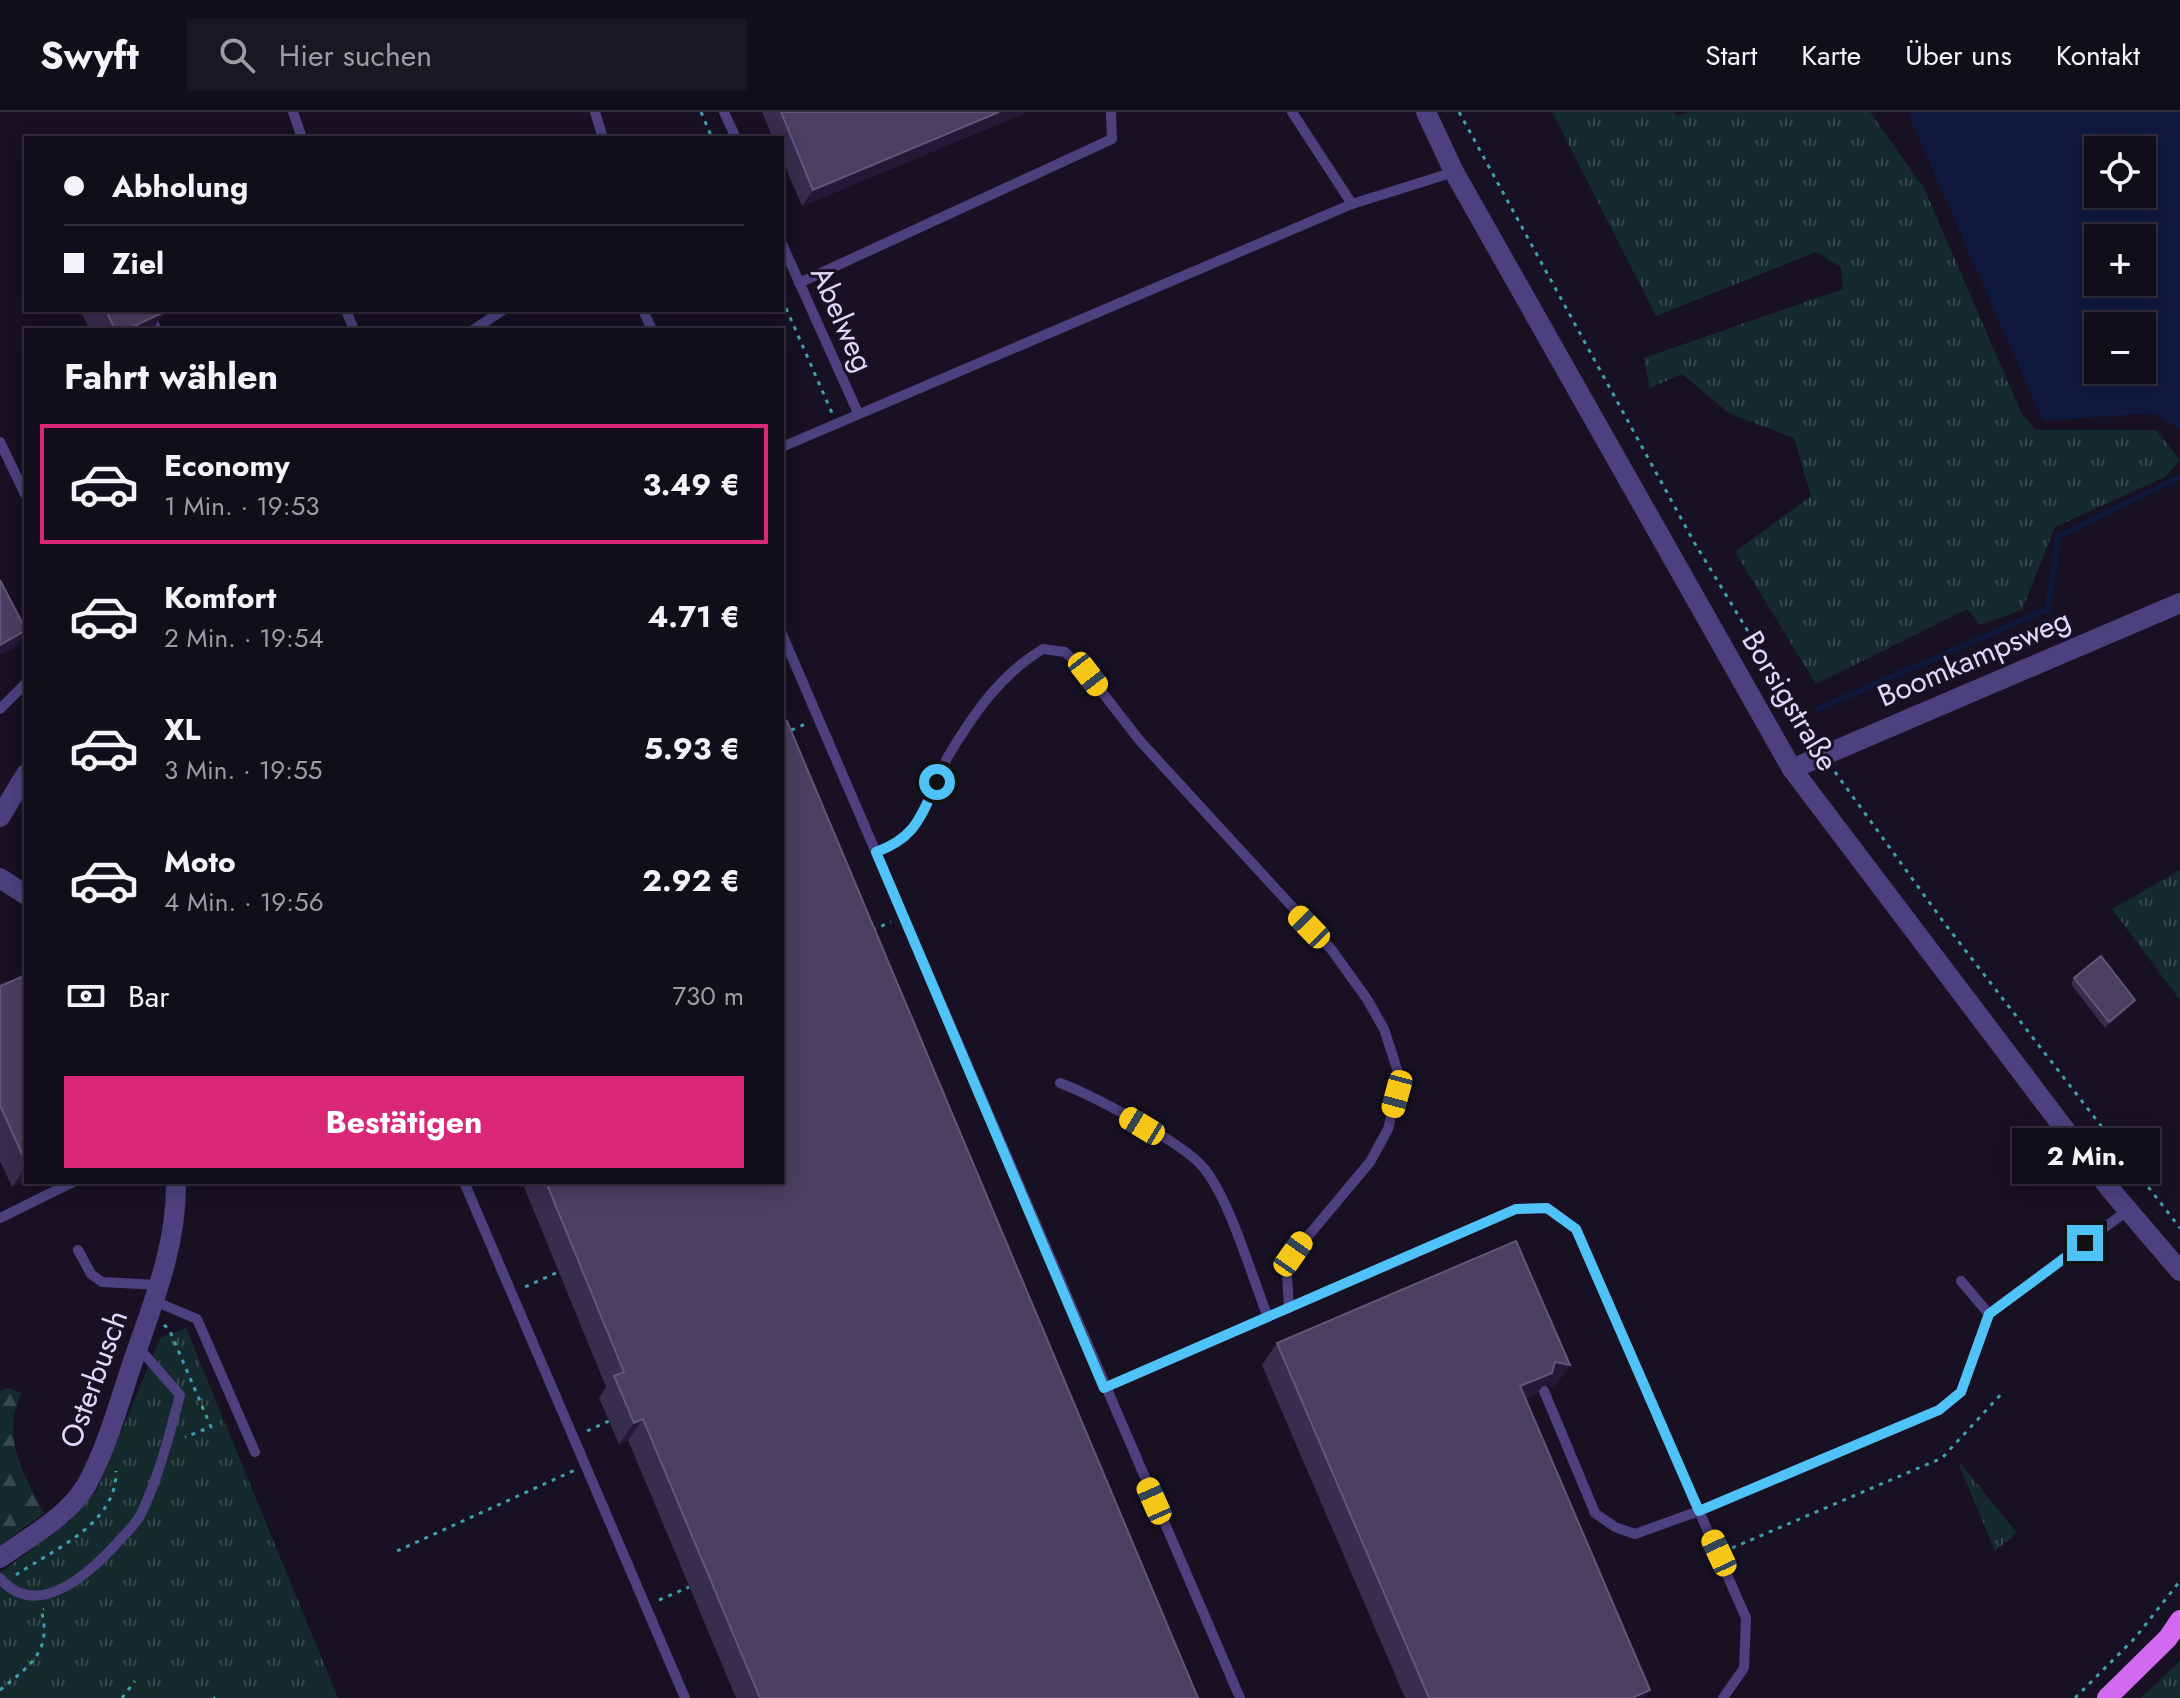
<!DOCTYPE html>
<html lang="de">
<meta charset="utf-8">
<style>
:root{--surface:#110d1a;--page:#1a1623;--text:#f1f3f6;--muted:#9c9ca2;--line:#302d39;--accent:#db2777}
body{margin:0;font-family:Jost,sans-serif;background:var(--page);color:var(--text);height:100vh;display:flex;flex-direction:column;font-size:30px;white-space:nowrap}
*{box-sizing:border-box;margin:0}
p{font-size:26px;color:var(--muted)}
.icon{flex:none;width:44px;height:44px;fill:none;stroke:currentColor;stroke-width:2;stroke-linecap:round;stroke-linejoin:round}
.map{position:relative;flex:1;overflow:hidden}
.panel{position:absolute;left:24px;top:216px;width:760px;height:856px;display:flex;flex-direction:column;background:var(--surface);border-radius:0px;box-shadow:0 4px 20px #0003,0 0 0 2px var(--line)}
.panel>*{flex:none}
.top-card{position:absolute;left:24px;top:24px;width:760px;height:176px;border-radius:0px;box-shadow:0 4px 20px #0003,0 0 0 2px var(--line);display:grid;align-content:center;height:176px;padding:0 40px;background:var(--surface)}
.tools{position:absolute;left:2084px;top:24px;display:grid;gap:16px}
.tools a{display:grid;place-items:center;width:72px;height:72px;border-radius:0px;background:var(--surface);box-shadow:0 4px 20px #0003,0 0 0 2px var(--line);font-size:40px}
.end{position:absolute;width:36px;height:36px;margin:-18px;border:10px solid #4fc3f7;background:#111;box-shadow:0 0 0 4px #111}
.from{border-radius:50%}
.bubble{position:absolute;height:56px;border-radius:0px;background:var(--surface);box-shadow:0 4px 20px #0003,0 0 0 2px var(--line);font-size:26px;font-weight:700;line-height:56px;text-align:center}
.car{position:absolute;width:24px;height:48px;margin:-24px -12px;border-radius:10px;box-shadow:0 0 6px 2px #0007;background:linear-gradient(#f5c518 24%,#345 0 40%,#f5c518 0 76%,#345 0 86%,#f5c518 0)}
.top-card b{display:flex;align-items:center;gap:28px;height:76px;font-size:30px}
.top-card b+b{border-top:2px solid var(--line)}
.top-card i{width:20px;height:20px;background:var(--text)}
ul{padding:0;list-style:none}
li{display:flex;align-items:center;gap:24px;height:120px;margin:0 16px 12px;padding:0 24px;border:4px solid transparent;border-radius:0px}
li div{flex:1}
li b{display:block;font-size:30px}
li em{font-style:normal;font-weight:700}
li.current{border-color:var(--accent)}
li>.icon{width:72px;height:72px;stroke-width:1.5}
h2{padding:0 40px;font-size:36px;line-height:96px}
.pay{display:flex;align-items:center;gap:20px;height:88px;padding:0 40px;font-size:30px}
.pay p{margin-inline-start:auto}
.cta{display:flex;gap:16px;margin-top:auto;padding:16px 40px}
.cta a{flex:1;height:92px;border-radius:0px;background:var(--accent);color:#fff;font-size:32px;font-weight:700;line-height:92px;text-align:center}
header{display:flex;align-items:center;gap:48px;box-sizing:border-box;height:112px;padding:0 40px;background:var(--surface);border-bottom:2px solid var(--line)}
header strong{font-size:38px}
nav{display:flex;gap:44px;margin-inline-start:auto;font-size:28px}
.search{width:560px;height:72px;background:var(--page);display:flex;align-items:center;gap:20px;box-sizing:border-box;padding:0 28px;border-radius:0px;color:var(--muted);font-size:30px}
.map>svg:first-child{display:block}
</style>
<header>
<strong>Swyft</strong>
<div class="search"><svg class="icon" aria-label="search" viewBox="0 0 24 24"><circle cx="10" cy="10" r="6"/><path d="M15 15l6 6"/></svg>Hier suchen</div>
<nav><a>Start</a><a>Karte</a><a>Über uns</a><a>Kontakt</a></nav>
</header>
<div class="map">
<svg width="2180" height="1586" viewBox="0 0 2180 1586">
<defs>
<pattern id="grass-tufts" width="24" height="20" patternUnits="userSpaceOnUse" patternTransform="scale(2)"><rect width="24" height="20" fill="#142a2d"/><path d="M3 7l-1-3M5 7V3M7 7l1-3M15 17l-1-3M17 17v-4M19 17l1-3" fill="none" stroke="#36484c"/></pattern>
<pattern id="forest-firs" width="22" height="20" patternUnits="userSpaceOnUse" patternTransform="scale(2)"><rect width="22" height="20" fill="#142a2d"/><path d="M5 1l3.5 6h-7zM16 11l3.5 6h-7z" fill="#36484c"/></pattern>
</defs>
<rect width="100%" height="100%" fill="#171123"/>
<g fill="url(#grass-tufts)">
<polygon points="1552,0 1674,0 1677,4 1689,0 1870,0 1924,76 2021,300 2035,318 2156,318 2180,348 2165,365 2055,415 2022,498 1980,513 1967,497 1816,572 1735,440 1811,384 1794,326 1730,302 1682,262 1650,276 1644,246 1843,177 1841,155 1816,140 1656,204"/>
<polygon points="2180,758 2180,888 2112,797"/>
<polygon points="186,1216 338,1586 0,1586 0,1461 69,1410 97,1378 160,1226"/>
<polygon points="1961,1352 2017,1421 1995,1439 1959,1353"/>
<polygon points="2180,1549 2180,1586 2141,1586"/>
</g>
<path fill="url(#forest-firs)" d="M8,1276l14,5c-22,42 1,80 22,120l-44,32v-154z"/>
<path fill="#0f193e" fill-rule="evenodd" d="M1910,0h270v317l-27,-16 -110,8 -131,-298zM2098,38h44v44h-44zM2098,126h44v44h-44zM2098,214h44v44h-44z"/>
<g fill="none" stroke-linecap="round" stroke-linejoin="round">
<polyline stroke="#0f193e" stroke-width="6" points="1818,597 2048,497 2058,425 2180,365"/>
<g stroke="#3ba1ab" stroke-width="3" stroke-dasharray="4 6" stroke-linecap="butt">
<polyline points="701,0 712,26"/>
<polyline points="1459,0 1694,430 1813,627"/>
<polyline points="782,187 832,301"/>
<polyline points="782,622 808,611"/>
<polyline points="1835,660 1945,812 2180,1116"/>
<polyline points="872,818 891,810"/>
<polyline points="525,1175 558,1160"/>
<polyline points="164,1213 169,1217 211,1315 185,1325"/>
<polyline points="587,1319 609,1309"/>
<polyline points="1732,1436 1942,1346 2004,1279"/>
<polyline points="397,1439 575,1358"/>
<path d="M16,1463c38,-26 101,-51 100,-104"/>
<polyline points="659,1488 689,1475"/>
<path d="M0,1578c29,-24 53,-38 41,-80l3,-1"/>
<polyline points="122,1586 135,1569"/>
<polyline points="214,1586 215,1585"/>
<polyline points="2075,1586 2135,1526 2180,1469"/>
</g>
<g stroke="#4c407e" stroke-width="10">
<polyline points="293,0 302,26"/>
<polyline points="595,0 603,26"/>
<polyline points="724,0 736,26"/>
<polyline points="1292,0 1352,92"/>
<polyline points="782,132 858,301"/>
<polyline points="799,171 1112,27 1111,0"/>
<polyline points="147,198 157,218"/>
<polyline points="346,198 354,218"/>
<polyline points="643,198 652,218"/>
<polyline points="473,218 503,198"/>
<polyline points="0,330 26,384"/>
<polyline points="782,335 1352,92 1454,60"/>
<polyline points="782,522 1240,1586"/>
<polyline points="0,597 26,571"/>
<path d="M876,740c53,-19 48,-55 74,-99 25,-41 51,-79 93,-104l22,3 23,22 52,67 191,208 36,50 17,30 14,43 -1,22 -9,35 -18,33 -77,92 -6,20 2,34"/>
<path d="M1060,971c32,12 121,59 142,83 27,30 50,112 66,151"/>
<polyline points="464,1070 685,1586"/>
<polyline points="0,1106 73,1070"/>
<polyline points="78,1138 91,1162 102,1170 159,1173"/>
<polyline points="1961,1169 1989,1202"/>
<polyline points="154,1189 197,1207 255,1340"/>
<polyline points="1104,1276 1516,1097 1547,1096 1576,1117 1699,1399 1939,1298 1961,1280 1989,1202 2128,1098"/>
<polyline points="1544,1279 1595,1401 1615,1415 1635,1422 1699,1399 1746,1506 1744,1556 1723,1586"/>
<path d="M0,1466c37,44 90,-5 118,-36 8,-9 18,-18 23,-28 18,-38 28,-78 39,-119l-42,-48"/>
</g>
<g stroke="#4c407e" stroke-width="20">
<polyline points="1426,0 1454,60 1792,657 2110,1077 2180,1159"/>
<polyline points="1792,657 2180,491"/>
<polyline points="0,705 26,662"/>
<polyline points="0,766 26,783"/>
<path d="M0,1446c29,-21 69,-42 87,-74 19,-35 31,-77 43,-114 21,-62 47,-122 46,-188"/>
</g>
<polyline stroke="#d269f0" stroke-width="20" points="2107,1586 2168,1526 2180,1508"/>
</g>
<g fill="#382c4f">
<polygon points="762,0 1027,0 802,94 782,47 782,26 773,26"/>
<polygon points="80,198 163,198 164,200 152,218 90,218"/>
<polygon points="26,863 26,1068 12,1075 0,1049 0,874"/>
<polygon points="2074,866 2135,888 2132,893 2105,916 2071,872"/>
<polygon points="522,1070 782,1070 1198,1586 736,1586 628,1328 619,1332 599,1286 606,1275"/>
<polygon points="1277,1231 1570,1253 1554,1275 1543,1273 1537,1282 1525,1287 1645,1586 1405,1586 1262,1253"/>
</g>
<g fill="#231936">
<polygon points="999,0 1027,0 802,94 813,78"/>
<polygon points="164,200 152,218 126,218"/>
<polygon points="26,520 15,536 0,543 0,533"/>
<polygon points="2135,888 2132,893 2105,916 2109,910"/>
<polygon points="26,1054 26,1068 12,1075"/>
<polygon points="1555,1250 1570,1253 1554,1275 1543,1273 1537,1282 1504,1296 1520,1274"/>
<polygon points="643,1307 628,1328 619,1332 634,1311"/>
<polygon points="1650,1578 1645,1586 1632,1586"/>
</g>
<g fill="#4a3e61" stroke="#61567a" stroke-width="2">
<polygon points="781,0 999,0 813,78"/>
<polygon points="106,198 163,198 164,200 126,218 115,218"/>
<polygon points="0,468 26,518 0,533"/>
<polygon points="787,609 1198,1586 760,1586 643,1307 634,1311 614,1264 624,1260 546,1070 782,1070 782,611"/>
<polygon points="2101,844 2135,888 2109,910 2074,866"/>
<polygon points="26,863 26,1051 0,993 0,874"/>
<polygon points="1516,1129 1570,1253 1555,1250 1552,1261 1520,1274 1650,1578 1632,1586 1429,1586 1277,1231"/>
</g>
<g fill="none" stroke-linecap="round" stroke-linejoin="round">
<path stroke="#4fc3f7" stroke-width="10" d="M937,670c-17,36 -22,56 -61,70l228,536 412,-179 31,-1 29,21 123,282 240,-101 22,-18 28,-78 96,-71"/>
</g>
<g text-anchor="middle" stroke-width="6" stroke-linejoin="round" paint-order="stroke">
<g font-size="30" fill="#e0d7fb" stroke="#171123">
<text transform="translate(842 207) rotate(66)" y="10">Abelweg</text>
<text transform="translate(1974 546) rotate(-23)" y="10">Boomkampsweg</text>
<text transform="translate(1790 589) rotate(59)" y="10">Borsigstraße</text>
<text transform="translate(94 1267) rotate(-70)" y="10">Osterbusch</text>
</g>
</g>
</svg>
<div class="tools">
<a><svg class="icon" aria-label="locate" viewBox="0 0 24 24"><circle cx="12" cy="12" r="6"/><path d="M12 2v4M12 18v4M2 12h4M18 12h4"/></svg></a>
<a>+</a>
<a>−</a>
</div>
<i class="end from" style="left:937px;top:670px"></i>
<i class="end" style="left:2085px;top:1131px"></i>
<div class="bubble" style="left:2012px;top:1016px;width:148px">2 Min.</div>
<i class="car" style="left:1088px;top:562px;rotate:142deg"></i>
<i class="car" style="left:1309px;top:815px;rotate:316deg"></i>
<i class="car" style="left:1397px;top:982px;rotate:195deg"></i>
<i class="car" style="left:1142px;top:1014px;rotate:301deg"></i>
<i class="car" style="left:1293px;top:1142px;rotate:35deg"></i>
<i class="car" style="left:1154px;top:1389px;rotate:336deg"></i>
<i class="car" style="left:1719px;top:1441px;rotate:335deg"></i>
<div class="top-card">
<b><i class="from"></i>Abholung</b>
<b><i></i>Ziel</b>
</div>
<section class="panel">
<h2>Fahrt wählen</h2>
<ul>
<li class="current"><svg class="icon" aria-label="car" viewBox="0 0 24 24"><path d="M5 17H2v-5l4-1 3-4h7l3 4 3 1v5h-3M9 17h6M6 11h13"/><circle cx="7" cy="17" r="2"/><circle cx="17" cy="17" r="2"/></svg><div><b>Economy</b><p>1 Min. · 19:53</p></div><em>3.49 €</em></li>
<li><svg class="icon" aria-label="car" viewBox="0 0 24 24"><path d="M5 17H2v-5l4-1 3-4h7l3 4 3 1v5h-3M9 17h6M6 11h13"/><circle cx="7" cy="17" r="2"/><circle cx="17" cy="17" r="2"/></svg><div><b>Komfort</b><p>2 Min. · 19:54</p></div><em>4.71 €</em></li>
<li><svg class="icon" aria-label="car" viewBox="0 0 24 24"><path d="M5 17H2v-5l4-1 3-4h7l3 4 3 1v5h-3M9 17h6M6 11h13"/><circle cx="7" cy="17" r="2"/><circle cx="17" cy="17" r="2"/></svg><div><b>XL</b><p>3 Min. · 19:55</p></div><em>5.93 €</em></li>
<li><svg class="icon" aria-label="car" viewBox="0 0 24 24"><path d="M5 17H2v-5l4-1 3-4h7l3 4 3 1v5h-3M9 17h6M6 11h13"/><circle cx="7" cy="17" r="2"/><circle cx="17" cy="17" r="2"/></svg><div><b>Moto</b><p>4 Min. · 19:56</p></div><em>2.92 €</em></li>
</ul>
<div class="pay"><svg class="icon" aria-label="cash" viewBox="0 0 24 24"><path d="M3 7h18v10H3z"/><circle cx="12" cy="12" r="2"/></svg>Bar<p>730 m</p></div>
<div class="cta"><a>Bestätigen</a></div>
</section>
</div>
